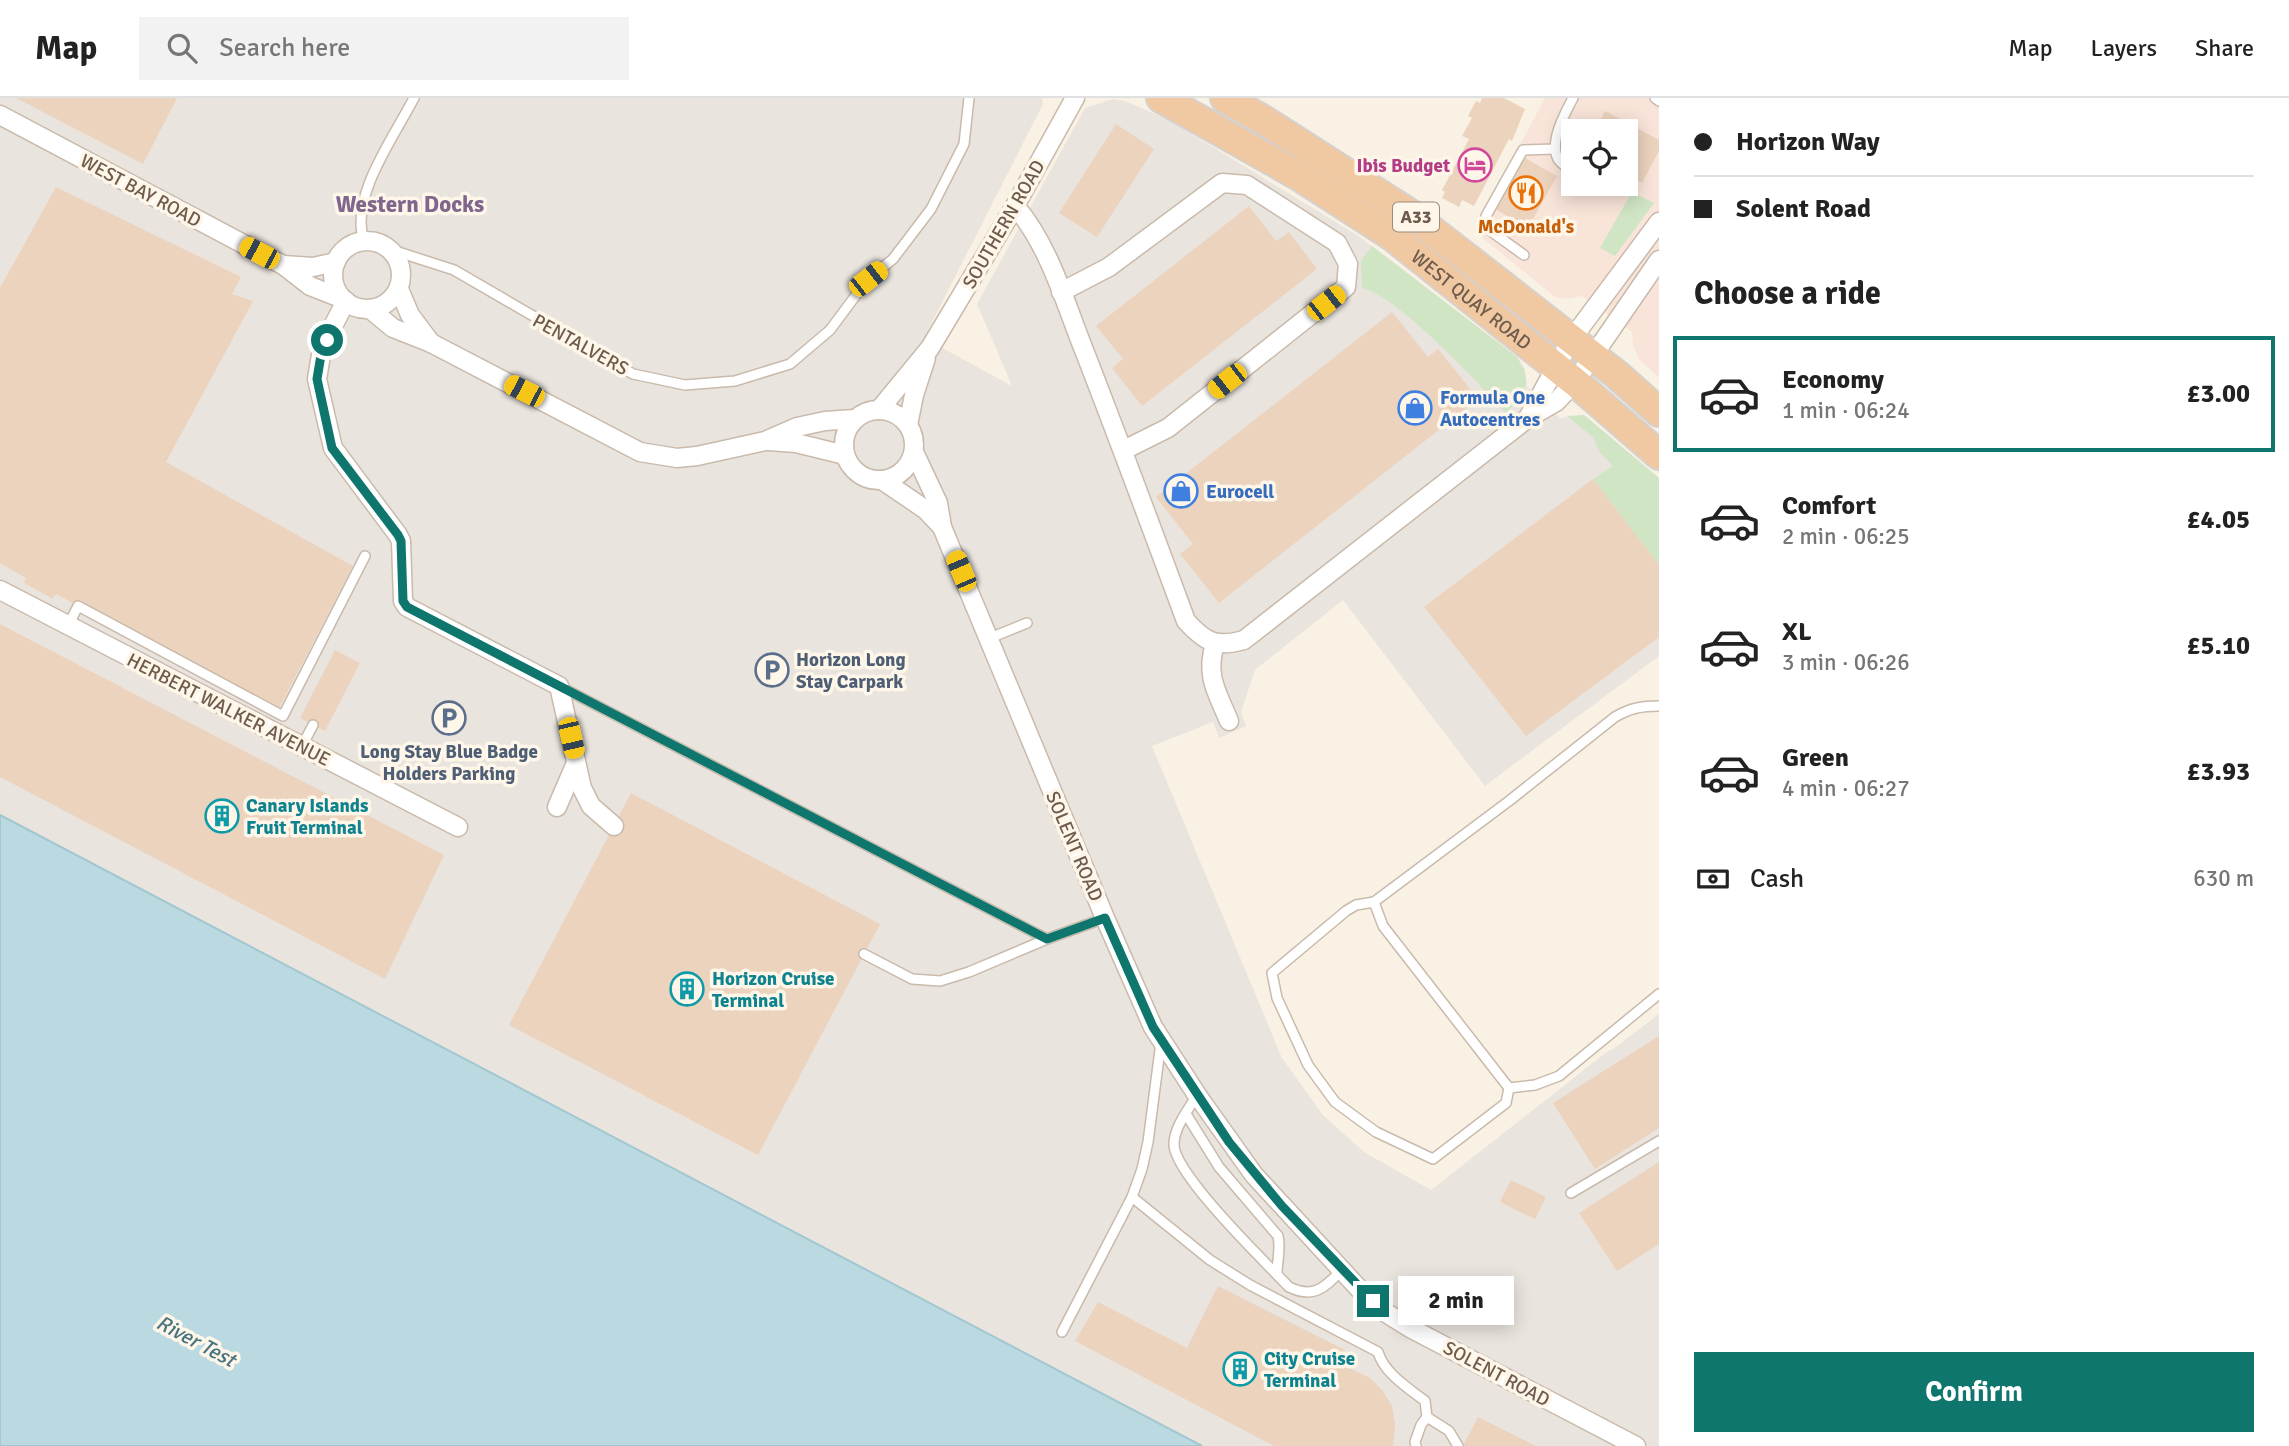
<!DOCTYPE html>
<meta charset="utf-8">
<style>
:root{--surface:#fff;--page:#f2f2f2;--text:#222;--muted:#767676;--line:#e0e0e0;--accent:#0f766e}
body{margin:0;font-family:Signika,sans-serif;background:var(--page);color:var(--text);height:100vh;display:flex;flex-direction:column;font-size:26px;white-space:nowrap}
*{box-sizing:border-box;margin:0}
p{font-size:23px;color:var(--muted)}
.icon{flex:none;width:38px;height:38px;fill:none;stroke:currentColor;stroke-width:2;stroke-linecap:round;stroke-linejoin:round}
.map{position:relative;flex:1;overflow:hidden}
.sheet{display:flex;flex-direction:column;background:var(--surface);width:630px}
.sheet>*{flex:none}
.top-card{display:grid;align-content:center;height:154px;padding:0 35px;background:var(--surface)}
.fabs{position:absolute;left:1561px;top:21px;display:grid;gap:14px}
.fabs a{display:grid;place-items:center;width:77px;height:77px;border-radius:0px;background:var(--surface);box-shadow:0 4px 18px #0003;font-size:35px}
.end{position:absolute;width:32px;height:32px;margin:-16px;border:9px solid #0f766e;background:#fff;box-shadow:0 0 0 4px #fff}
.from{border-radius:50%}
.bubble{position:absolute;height:49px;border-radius:0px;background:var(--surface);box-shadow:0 4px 18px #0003;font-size:23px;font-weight:700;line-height:49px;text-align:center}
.car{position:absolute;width:21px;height:42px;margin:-21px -10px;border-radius:9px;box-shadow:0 0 5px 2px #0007;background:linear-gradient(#f5c518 24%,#345 0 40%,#f5c518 0 76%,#345 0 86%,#f5c518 0)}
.top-card b{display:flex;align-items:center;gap:24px;height:66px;font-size:26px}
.top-card b+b{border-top:2px solid var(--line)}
.top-card i{width:18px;height:18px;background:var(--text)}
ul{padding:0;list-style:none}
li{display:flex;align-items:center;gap:21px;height:116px;margin:0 14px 10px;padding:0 21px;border:4px solid transparent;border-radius:0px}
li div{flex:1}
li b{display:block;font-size:26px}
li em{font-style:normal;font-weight:700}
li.on{border-color:var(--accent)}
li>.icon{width:63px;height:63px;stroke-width:1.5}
h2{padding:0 35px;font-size:32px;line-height:84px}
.pay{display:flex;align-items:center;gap:18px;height:77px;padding:0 35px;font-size:26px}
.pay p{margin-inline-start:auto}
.primary-button{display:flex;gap:14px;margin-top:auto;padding:14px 35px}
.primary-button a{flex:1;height:80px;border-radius:0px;background:var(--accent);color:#fff;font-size:28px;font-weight:700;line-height:80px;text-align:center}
header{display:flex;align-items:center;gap:42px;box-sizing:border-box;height:98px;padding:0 35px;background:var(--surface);border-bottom:2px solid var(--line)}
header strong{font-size:33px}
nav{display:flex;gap:38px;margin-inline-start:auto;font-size:24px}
.search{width:490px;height:63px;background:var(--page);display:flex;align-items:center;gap:18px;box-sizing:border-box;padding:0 24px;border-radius:0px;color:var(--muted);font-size:26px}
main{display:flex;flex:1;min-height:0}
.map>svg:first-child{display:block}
</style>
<header>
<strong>Map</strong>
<div class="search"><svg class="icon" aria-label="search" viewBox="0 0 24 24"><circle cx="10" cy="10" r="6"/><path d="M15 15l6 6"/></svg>Search here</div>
<nav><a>Map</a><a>Layers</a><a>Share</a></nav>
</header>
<main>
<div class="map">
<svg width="1659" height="1348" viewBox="0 0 1659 1348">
<rect width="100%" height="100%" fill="#f9f2e4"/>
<path fill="#f9e4d9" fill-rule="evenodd" d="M1545,0h114v280l-20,-19 -6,-13 -1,-14 -50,-36 -14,3 -13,-2 -81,-66zM1573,33h53v53h-53z"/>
<polygon fill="#e9e4de" points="0,0 1042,0 1043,6 924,240 1012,288 977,206 1085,10 1113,1 1125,3 1167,21 1357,137 1517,259 1525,271 1527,288 1560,320 1584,317 1659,380 1659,558 1485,688 1343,502 1255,572 1241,614 1246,628 1219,640 1213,624 1152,648 1282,960 1323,1017 1364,1054 1431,1092 1608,953 1613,951 1659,916 1659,1348 1202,1348 0,717"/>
<g fill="#d0e5c4">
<polygon points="1632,94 1654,105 1615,158 1600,150"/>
<path d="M1372,148l145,111c17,27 8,36 -11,56 -26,-28 -110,-119 -144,-125l-1,-27z"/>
<polygon points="1584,317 1659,380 1659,467 1593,381 1613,368 1600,354 1593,339 1567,318"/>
</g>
<polygon fill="#bbd9e1" stroke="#a2c7d1" stroke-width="2" points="0,717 1202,1348 0,1348"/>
<g fill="#ecd3be">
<polygon points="16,0 177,0 143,66"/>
<polygon points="1482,0 1504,0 1525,11 1512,43 1509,41 1474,108 1462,102 1459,109 1442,100 1445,94 1442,92 1469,41 1462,38 1472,20 1468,18 1476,3 1480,5"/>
<polygon points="1605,13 1659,42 1659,53 1642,85 1626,76 1626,33 1595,33"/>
<polygon points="1116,26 1154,51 1097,139 1059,115"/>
<polygon points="1525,60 1557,78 1528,130 1495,111"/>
<polygon points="56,89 241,179 232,196 253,203 166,364 353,468 276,616 56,496 53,501 24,485 26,480 0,465 0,190"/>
<polygon points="1249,108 1276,143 1289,134 1317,171 1142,308 1112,270 1123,261 1096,228"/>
<polygon points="1392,214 1428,259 1438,251 1478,301 1219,505 1180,456 1193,446 1156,399"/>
<polygon points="1593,381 1659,467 1659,539 1526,638 1424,509"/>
<polygon points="0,526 444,757 385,881 0,679"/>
<polygon points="335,552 360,565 325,633 300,620"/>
<polygon points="631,695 880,826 758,1057 509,927"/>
<polygon points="1659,938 1659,1030 1595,1071 1553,1005"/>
<polygon points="1659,1064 1659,1146 1617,1173 1579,1115"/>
<polygon points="1511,1082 1546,1099 1535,1121 1500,1104"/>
<polygon points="1218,1188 1345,1252 1339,1265 1370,1280 1382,1292 1392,1308 1395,1326 1393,1348 1274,1348 1075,1243 1098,1204 1187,1250"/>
<polygon points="1478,1319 1536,1348 1463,1348"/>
</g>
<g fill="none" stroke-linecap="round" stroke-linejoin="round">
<defs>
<g id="service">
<polyline points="1655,0 1659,3"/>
<path d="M1571,72c-4,-3 -11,-7 -13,-11 -9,-17 7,-46 15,-61"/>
<path d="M364,143c-15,-44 30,-104 50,-143"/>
<polyline points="389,151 454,172 633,276 685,287 735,283 790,266 830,232 868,181 893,161 931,111 964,46 969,0"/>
<polyline points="1524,157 1492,134 1488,130 1486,118 1523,52 1555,51"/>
<polyline points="68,528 78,508 283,618 365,458"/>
<polyline points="990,540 1027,525"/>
<polyline points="561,589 1047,841"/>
<polyline points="302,648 313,627"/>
<polyline points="1374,804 1383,828 1509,990"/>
<polyline points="864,856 912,881 940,883 969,874 1047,841 1105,820"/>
<path d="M1509,990l-3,15 -73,56 -57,-27 -41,-30 -27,-37 -31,-67 -5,-25 74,-62 10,-6 18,-3 135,-101 106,-84c15,-9 27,-11 44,-11"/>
<polyline points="1509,990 1535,987 1559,978 1659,896"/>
<path d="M1197,997c-8,14 -23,32 -23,49 -1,29 92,119 115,143 25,12 35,1 53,-17"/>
<path d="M1186,1016l33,53 59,69c3,12 -1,25 -1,38"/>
<polyline points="1571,1095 1659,1043"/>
<path d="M1132,1099l78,63 40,25 128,67c6,21 30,36 47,49l2,16 22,14 9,15"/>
<polyline points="1062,1234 1132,1099 1142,1071 1148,1044 1161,944"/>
<polyline points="1416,1348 1415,1344 1421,1327 1427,1319"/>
</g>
<g id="minor">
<polyline points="0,17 283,167 310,188 343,201"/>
<path d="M1015,108c33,38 49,93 67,139 36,92 70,184 104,276 19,21 30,27 58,19l284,-222 28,-16 19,-20 84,-122"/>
<circle cx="367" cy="177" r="34"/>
<polyline points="283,167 313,169 336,164"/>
<polyline points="399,191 410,217 431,245"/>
<polyline points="1061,194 1109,169 1222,85 1247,87 1337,145 1348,166 1346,189 1168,330 1124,352"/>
<polyline points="346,203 333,228 321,257 317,281 333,350 398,437 401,443 403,503 407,509 559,588 582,690 591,708 614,728"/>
<polyline points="370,211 393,230 431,245 640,354 677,360 697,358 765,343 797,329 825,323 855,321"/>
<circle cx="879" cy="347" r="35"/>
<polyline points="879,312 930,250 1015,108 1075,0"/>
<polyline points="1529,318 1571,242 1659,124"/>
<polyline points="908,327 914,297 926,260"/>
<polyline points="769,343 796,345 845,357"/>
<polyline points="914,354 938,405 942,429 1105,820 1153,929 1197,997 1254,1077 1362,1194 1383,1213 1412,1231 1636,1348"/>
<polyline points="882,382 926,412 942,429"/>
<polyline points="0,492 458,729"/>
<path d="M1215,546c-10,32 2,48 14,77"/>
<polyline points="557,709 576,665"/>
</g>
<g id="trunk">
<path id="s1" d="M1161,0l138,78 93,60 183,146 84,73"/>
<polyline points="1225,0 1265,23 1412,117 1616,276 1659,314"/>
</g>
</defs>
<use href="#service" stroke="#c9baab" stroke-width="12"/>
<use href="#minor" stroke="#c9baab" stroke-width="21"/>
<use href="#trunk" stroke="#d7d1cd" stroke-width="32"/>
<use href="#service" stroke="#fff" stroke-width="9"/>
<use href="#minor" stroke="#fff" stroke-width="18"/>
<use href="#trunk" stroke="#f0c9a2" stroke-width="28"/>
</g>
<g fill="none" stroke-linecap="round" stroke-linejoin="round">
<polyline stroke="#0f766e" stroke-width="9" points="327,242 321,257 317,281 332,350 398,437 401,443 403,503 407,509 1047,841 1105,820 1153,929 1229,1044 1282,1108 1373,1203"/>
</g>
<defs>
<symbol id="hotel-ring" viewBox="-11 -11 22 22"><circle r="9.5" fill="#fdf6e9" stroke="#d1479c" stroke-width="1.5"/><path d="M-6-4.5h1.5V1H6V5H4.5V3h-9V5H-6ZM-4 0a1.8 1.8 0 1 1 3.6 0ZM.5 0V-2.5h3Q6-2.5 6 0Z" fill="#d1479c"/></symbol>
<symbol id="restaurant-ring" viewBox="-11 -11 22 22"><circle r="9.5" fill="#fdf6e9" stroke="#e8710a" stroke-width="1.5"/><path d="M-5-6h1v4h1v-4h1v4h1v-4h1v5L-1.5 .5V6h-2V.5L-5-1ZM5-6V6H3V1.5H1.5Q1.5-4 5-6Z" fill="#e8710a"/></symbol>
<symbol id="shop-ring" viewBox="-11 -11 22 22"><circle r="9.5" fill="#fdf6e9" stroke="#3f7fe0" stroke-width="1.5"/><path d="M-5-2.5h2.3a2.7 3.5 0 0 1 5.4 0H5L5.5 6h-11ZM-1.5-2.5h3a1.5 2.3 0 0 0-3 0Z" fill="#3f7fe0"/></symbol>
<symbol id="parking-ring" viewBox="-11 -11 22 22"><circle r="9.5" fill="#fdf6e9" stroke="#5c6f8a" stroke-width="1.5"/><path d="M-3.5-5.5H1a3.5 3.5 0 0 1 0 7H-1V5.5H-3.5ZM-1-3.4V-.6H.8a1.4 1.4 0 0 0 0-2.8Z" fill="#5c6f8a"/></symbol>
<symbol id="building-ring" viewBox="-11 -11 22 22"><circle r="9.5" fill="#fdf6e9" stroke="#0f9aa8" stroke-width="1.5"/><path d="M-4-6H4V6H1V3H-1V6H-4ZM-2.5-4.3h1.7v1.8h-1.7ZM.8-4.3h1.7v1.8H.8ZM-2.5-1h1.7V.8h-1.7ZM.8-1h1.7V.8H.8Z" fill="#0f9aa8"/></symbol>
</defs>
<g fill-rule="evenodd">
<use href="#hotel-ring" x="1456" y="48" width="38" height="38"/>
<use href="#restaurant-ring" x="1507" y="76" width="38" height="38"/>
<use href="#shop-ring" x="1396" y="291" width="38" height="38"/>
<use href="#shop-ring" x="1162" y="374" width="38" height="38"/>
<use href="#parking-ring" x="753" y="553" width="38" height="38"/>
<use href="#parking-ring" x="430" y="601" width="38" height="38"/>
<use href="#building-ring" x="203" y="699" width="38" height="38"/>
<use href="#building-ring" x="668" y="872" width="38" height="38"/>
<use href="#building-ring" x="1221" y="1252" width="38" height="38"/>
</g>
<g text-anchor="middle" stroke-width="7" stroke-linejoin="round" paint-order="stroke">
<rect fill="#fdf6e9" stroke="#9a8a7b" stroke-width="2" x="1393" y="104.5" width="46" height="29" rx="5"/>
<g font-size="18" font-weight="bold" fill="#6f5b4c">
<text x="1416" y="125">A33</text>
</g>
<g font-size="19" font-weight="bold" fill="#b23c85" stroke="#fdf6e9" text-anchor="end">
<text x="1450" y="74">Ibis Budget</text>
</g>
<g font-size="19" fill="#6f5b4c" stroke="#fdf6e9">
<text transform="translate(141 92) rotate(28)" y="7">WEST BAY ROAD</text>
<text transform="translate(1003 126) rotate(-60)" y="7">SOUTHERN ROAD</text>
<text dy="7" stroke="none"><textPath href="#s1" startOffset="371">WEST QUAY ROAD</textPath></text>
<text transform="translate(581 246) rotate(29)" y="7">PENTALVERS</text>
<text transform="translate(229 611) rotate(27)" y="7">HERBERT WALKER AVENUE</text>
<text transform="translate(1075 748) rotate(67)" y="7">SOLENT ROAD</text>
<text transform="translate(1497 1275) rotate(28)" y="7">SOLENT ROAD</text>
</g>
<g font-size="19" font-weight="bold" fill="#c56008" stroke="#fdf6e9">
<text x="1526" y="135">McDonald's</text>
</g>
<g font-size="19" font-weight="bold" fill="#366cbe" stroke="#fdf6e9" text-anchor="start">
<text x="1440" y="306">Formula One<tspan x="1440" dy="22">Autocentres</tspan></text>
<text x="1206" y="400">Eurocell</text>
</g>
<g font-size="19" font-weight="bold" fill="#4e5e75" stroke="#fdf6e9" text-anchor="start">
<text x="796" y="568">Horizon Long<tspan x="796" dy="22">Stay Carpark</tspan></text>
<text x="449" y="660" text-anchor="middle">Long Stay Blue Badge<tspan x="449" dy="22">Holders Parking</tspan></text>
</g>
<g font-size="19" font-weight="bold" fill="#0d838f" stroke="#fdf6e9" text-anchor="start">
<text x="246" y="714">Canary Islands<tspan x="246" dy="22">Fruit Terminal</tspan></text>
<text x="712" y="887">Horizon Cruise<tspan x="712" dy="22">Terminal</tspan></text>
<text x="1264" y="1267">City Cruise<tspan x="1264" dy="22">Terminal</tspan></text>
</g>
<g font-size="21" font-style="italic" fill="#497480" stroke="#fdf6e9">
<text transform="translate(196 1243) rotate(28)" y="7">River Test</text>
</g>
<g font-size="23" font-weight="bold" fill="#80658c" stroke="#fdf6e9">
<text x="410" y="114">Western Docks</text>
</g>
</g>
</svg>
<div class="fabs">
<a><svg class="icon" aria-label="locate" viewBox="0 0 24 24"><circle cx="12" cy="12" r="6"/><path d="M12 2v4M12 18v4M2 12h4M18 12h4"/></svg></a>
</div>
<i class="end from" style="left:327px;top:242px"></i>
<i class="end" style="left:1373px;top:1203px"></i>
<div class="bubble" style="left:1398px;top:1178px;width:116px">2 min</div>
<i class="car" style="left:259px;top:155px;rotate:298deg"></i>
<i class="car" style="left:868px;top:181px;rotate:52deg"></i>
<i class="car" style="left:1326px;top:205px;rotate:52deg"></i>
<i class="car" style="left:1227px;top:283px;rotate:232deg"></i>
<i class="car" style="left:524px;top:293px;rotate:297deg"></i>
<i class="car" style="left:961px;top:473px;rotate:337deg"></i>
<i class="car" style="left:571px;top:640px;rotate:167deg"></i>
</div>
<section class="sheet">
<div class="top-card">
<b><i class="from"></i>Horizon Way</b>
<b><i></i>Solent Road</b>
</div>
<h2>Choose a ride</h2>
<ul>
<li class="on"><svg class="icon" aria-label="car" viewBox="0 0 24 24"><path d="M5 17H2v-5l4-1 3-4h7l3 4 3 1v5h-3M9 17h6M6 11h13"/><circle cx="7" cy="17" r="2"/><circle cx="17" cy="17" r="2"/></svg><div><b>Economy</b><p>1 min · 06:24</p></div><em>£3.00</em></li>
<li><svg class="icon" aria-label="car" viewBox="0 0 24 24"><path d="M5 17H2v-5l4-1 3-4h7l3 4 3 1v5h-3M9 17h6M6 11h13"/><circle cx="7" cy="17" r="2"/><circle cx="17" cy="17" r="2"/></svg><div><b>Comfort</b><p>2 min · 06:25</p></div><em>£4.05</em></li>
<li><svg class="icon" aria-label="car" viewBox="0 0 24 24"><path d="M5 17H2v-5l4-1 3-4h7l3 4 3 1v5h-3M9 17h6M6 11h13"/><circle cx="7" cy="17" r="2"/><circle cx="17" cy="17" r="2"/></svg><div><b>XL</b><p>3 min · 06:26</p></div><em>£5.10</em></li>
<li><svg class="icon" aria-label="car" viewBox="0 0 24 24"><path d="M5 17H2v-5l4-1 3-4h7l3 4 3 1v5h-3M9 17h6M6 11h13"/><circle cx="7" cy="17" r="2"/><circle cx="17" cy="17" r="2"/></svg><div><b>Green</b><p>4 min · 06:27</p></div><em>£3.93</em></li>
</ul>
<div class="pay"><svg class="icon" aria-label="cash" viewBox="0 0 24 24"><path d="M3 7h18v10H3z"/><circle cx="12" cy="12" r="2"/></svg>Cash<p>630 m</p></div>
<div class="primary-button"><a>Confirm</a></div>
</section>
</main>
